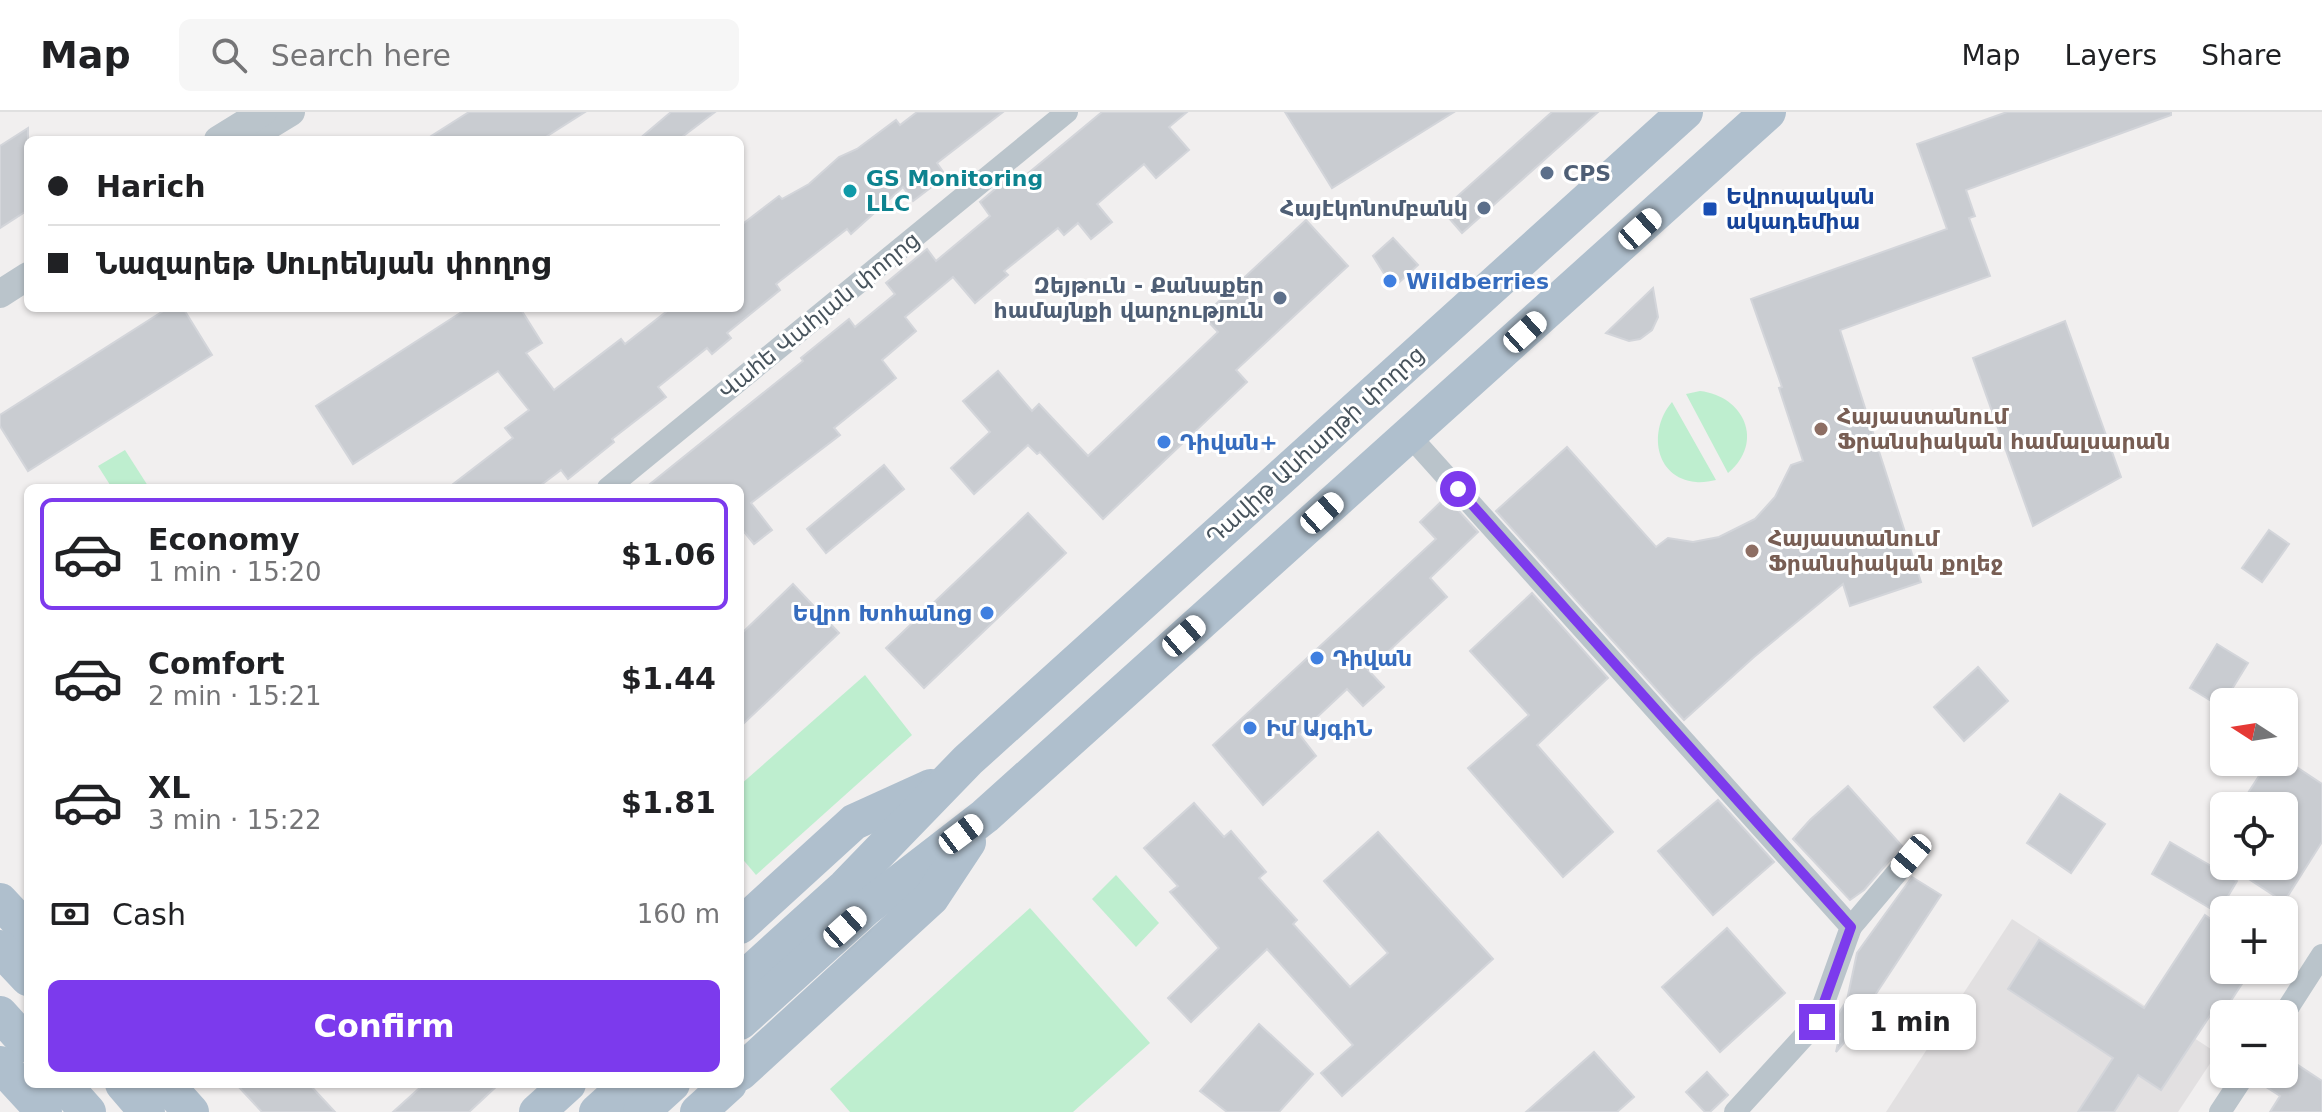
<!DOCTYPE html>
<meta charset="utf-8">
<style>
:root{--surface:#fff;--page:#f6f6f6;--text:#202124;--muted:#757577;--line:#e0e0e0;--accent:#7c3aed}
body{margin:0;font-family:"DejaVu Sans","Noto Sans Armenian",sans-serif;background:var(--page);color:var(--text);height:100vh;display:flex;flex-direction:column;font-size:30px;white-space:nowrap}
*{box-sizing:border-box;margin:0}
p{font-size:26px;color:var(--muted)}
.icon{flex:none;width:44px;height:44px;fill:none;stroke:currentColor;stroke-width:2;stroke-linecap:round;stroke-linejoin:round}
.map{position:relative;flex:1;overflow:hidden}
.details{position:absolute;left:24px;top:372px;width:720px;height:604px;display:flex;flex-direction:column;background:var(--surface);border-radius:12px;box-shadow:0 2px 6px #0004}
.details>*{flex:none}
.top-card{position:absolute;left:24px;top:24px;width:720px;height:176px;border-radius:12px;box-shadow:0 2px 6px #0004;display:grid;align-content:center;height:176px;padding:0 24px;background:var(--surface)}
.needle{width:52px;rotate:282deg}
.buttons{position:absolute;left:2210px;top:576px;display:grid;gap:16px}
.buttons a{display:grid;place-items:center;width:88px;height:88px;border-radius:12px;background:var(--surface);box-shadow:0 2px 6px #0004;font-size:40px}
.end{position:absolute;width:36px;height:36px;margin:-18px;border:10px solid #7c3aed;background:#fff;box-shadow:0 0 0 4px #fff}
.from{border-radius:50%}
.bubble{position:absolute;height:56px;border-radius:12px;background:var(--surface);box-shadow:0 2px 6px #0004;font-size:26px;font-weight:600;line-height:56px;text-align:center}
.car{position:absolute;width:24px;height:48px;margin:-24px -12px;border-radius:10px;box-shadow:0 0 6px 2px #0007;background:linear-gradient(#fff 24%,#345 0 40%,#fff 0 76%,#345 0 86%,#fff 0)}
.top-card b{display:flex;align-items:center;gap:28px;height:76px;font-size:30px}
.top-card b+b{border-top:2px solid var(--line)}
.top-card i{width:20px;height:20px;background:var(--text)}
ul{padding:14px 0 0;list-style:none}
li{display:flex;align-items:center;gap:24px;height:112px;margin:0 16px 12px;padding:0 8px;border:4px solid transparent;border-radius:12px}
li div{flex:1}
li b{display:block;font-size:30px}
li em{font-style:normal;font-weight:600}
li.selected{border-color:var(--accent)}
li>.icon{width:72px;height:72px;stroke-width:1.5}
.pay{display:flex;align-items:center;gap:20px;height:88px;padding:0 24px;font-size:30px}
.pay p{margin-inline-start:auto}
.action{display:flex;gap:16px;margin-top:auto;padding:16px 24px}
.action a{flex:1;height:92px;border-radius:12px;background:var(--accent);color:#fff;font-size:32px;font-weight:600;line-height:92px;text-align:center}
header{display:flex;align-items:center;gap:48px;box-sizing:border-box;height:112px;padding:0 40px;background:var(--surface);border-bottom:2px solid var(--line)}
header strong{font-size:38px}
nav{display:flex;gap:44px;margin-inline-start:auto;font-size:28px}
.search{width:560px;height:72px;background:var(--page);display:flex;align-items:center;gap:20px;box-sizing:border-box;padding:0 28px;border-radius:12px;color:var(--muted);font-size:30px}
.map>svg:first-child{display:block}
</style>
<header>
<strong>Map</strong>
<div class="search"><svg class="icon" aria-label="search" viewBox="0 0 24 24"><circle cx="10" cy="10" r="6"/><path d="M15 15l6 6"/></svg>Search here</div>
<nav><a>Map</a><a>Layers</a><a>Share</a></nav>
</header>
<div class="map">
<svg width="2322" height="1000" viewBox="0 0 2322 1000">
<rect width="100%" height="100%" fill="#f1efef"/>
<polygon fill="#e2e0e1" points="2012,807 2217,941 2178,1000 1886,1000"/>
<g fill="#beeecf">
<path d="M1700,279c44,5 65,51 28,82l-42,-79z"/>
<path d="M1672,290l44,78c-6,1 -14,3 -20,2 -42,-4 -48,-52 -24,-80z"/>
<polygon points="125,338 148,374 145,376 112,376 98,354"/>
<polygon points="865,563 912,623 756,763 740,744 740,673"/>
<polygon points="1116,763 1159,811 1136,835 1092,787"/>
<polygon points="1030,796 1150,931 1073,1000 850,1000 830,977"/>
</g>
<g fill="#c9ccd1" stroke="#d3d5da" stroke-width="2">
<polygon points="469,0 585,0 541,28 425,28"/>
<polygon points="671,0 715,0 678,28 638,28"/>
<polygon points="917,0 1003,0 937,51 946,64 913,89 903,75 851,122 847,117 776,172 780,178 727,221 731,226 712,242 707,236 658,275 666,285 612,327 614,330 568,367 561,358 537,376 448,376 513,326 505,316 529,298 498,259 353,352 316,294 468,196 520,196 542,231 526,241 554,278 621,227 625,232 671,196 740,196 740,114 779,84 782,87 809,72 839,45 857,37 896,8 900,13"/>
<polygon points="1102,0 1187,0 1169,15 1189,38 1156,66 1144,52 1097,92 1112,110 1091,127 1078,111 1064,123 1058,116 1004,159 1008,163 975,191 953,165 905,205 916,219 882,248 896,266 834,316 840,323 751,391 772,418 754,432 740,415 740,376 645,376 803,249 801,246 849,207 855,215 895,182 886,171 927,137 936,149 990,104 980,90 1008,66 1014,73"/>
<polygon points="1285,0 1454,0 1332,76"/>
<polygon points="1552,0 1598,0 1462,121 1442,98"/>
<polygon points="2007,0 2171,0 2171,3 1966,78 1975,104 1969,106 1990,164 1840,218 1921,470 1850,494 1843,472 1754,545 1684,608 1496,399 1567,335 1656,435 1668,426 1693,430 1719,425 1755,407 1775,385 1791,353 1803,349 1779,276 1782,275 1751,187 1947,117 1917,32"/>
<polygon points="28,16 28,98 0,116 0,34"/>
<polygon points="1306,108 1348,154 1236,258 1247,270 1103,407 1040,340 1037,342 1028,333 974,382 951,356 990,320 963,289 998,259 1032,299 1039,292 1088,344 1218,220 1203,204"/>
<polygon points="1393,126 1418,153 1393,176 1373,144"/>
<polygon points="1653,176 1658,205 1652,218 1640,227 1629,229 1606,221"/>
<polygon points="168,196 183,196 212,243 28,359 0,314 0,303"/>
<polygon points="2065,209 2121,365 2033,414 1973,246"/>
<polygon points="884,353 904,377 826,441 807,417"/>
<polygon points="1446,385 1478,420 1430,466 1447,485 1368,558 1384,575 1363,594 1347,577 1299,622 1316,644 1263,693 1213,633 1436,427 1420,410"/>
<polygon points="1028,401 1066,441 924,576 886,536"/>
<polygon points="2269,418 2289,432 2262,470 2242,456"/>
<polygon points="793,472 839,521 740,615 740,523"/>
<polygon points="1532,481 1608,566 1537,633 1613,720 1563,765 1468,656 1529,603 1470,539"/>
<polygon points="2217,532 2248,551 2221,595 2190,576"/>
<polygon points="1978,555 2008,589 1964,629 1934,595"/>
<polygon points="2268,650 2289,650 2322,672 2322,730 2284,790 2229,754 2284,754 2284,694 2267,694 2248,681"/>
<polygon points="1848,674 1902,734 1864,778 1850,788 1793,727 1810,708"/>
<polygon points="2060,682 2105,712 2071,761 2027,731"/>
<polygon points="1718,688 1774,750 1713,803 1658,739"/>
<polygon points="1194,691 1224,725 1231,719 1266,760 1259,766 1297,808 1293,812 1350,875 1388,841 1324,769 1378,720 1493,847 1342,984 1321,961 1353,933 1267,837 1191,910 1168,886 1219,836 1170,780 1178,774 1144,736"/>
<polygon points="2170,730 2237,769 2218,801 2152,762"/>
<polygon points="1912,765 1941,783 1864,900 1872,905 1854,932 1847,927 1836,940 1840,922 1830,915 1847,888 1857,841"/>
<polygon points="2205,803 2224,816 2224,858 2251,858 2221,904 2213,899 2161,978 2138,963 2114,1000 2078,1000 2113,946 2008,877 2039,828 2144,896"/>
<polygon points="1727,816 1785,881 1720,940 1662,875"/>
<polygon points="1259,912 1313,962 1279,1000 1227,1000 1200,979"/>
<polygon points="1594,940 1634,985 1617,1000 1526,1000"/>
<polygon points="2284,944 2322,969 2322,1000 2270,1000 2280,984 2257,969 2259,962 2284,962"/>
<polygon points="1707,960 1728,983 1710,1000 1705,1000 1686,980"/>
<polygon points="236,972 309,972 335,1000 262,1000"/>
<polygon points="424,972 499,972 469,1000 393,1000"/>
</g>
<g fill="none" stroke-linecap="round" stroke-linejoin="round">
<g stroke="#bac4cb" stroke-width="22">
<polyline points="1409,323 1851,815 1817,910 1735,1000"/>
<polyline points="608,376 1067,0"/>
<polyline points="1851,815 1911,744"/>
<polyline points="2284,902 2322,843"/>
<polyline points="2220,1000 2245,962"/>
</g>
<g stroke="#bac4cb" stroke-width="28">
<polyline points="250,25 291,0"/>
<polyline points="218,28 263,0"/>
<polyline points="0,182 28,164"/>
</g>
<g stroke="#afbfcd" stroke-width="36">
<polyline points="0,789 28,819"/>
<polyline points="740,814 854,710 931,675"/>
<polyline points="0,836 28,866"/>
<polyline points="740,870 845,775 968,648 1685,0"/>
<polyline points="0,902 28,933"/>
<polyline points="740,910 866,796 985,704 1768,0"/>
<polyline points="0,952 44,1000"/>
<polyline points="740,961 931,786 968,730"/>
<polyline points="63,972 88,1000"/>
<polyline points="123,972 147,1000"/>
<polyline points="166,972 191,1000"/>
<polyline points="537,1000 568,972"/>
<polyline points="597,1000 628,972"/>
<polyline points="641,1000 672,972"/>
<polyline points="698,1000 729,972"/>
</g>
</g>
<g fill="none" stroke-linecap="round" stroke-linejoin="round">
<polyline stroke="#7c3aed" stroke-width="10" points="1458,377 1851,815 1817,910"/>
</g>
<g fill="#5c6f8a" stroke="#fff" stroke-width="3">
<circle cx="1547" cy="61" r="8"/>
<circle cx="1484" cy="96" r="8"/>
<circle cx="1280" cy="186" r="8"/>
</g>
<circle fill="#0f9aa8" stroke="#fff" stroke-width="3" cx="850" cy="79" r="8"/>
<rect fill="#1a4fb4" stroke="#fff" stroke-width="3" x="1702" y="89" width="16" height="16" rx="4"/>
<g fill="#3f7fe0" stroke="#fff" stroke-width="3">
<circle cx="1390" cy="169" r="8"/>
<circle cx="1164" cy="330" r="8"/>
<circle cx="987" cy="501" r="8"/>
<circle cx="1317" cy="546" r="8"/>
<circle cx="1250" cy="616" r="8"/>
</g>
<g fill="#8d6e63" stroke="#fff" stroke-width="3">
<circle cx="1821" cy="317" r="8"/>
<circle cx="1752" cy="439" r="8"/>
</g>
<g text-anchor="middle" stroke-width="6" stroke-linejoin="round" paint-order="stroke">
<g font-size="22" font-weight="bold" fill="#4e5e75" stroke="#fff" text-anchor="end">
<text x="1563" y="69" text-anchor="start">CPS</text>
<text x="1468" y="104">Հայէկոնոմբանկ</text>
<text x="1264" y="181">Զեյթուն - Քանաքեր<tspan x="1264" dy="25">համայնքի վարչություն</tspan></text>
</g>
<g font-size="22" font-weight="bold" fill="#0d838f" stroke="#fff" text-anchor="start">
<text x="866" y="74">GS Monitoring<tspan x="866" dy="25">LLC</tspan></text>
</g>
<g font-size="22" font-weight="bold" fill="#164399" stroke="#fff" text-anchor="start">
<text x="1726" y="92">Եվրոպական<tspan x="1726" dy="25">ակադեմիա</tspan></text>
</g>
<g font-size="22" font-weight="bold" fill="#366cbe" stroke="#fff" text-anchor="start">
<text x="1406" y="177">Wildberries</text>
<text x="1180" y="338">Դիվան+</text>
<text x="971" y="509" text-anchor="end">Եվրո Խոհանոց</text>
<text x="1333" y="554">Դիվան</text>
<text x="1266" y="624">Իմ ԱյգիՆ</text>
</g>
<g font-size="22" fill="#47535c" stroke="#fff">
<text transform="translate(819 203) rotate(-39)" y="8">Վահե Վահյան փողոց</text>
<text transform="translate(1315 333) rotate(-42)" y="8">Դավիթ Անհաղթի փողոց</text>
</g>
<g font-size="22" font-weight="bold" fill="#785e54" stroke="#fff" text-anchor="start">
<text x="1837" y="312">Հայաստանում<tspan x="1837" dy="25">Ֆրանսիական համալսարան</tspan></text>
<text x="1768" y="434">Հայաստանում<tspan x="1768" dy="25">Ֆրանսիական քոլեջ</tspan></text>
</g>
</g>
</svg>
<div class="buttons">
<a><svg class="needle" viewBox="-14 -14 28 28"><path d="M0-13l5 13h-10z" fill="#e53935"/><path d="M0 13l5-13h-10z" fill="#757577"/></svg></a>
<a><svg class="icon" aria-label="locate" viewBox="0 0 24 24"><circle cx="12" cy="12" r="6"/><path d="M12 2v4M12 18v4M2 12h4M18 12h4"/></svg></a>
<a>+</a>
<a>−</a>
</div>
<i class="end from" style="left:1458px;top:377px"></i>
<i class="end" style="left:1817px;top:910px"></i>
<div class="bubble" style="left:1844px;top:882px;width:132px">1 min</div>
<i class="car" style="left:1640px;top:117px;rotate:48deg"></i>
<i class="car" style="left:1525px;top:220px;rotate:48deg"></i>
<i class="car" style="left:1322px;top:401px;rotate:48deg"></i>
<i class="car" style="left:1184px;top:524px;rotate:49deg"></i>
<i class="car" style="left:961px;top:722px;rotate:53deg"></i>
<i class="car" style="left:1911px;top:744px;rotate:220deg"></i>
<i class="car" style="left:845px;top:815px;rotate:48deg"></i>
<div class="top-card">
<b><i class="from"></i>Harich</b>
<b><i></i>Նազարեթ Սուրենյան փողոց</b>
</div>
<section class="details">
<ul>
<li class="selected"><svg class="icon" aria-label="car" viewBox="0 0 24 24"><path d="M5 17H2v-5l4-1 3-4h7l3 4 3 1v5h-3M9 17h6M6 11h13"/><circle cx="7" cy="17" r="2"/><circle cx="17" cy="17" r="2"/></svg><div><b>Economy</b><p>1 min · 15:20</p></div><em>$1.06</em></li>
<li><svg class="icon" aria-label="car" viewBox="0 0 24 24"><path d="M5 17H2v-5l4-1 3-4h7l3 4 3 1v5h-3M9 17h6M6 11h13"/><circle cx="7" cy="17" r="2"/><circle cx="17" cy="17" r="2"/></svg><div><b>Comfort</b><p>2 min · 15:21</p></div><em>$1.44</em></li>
<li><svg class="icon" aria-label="car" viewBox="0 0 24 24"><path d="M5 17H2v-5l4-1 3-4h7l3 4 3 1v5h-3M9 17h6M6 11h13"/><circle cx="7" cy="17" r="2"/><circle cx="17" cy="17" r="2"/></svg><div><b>XL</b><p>3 min · 15:22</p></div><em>$1.81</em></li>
</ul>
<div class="pay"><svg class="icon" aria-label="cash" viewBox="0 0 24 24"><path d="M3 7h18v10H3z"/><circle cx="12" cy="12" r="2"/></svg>Cash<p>160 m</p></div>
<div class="action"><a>Confirm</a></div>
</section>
</div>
